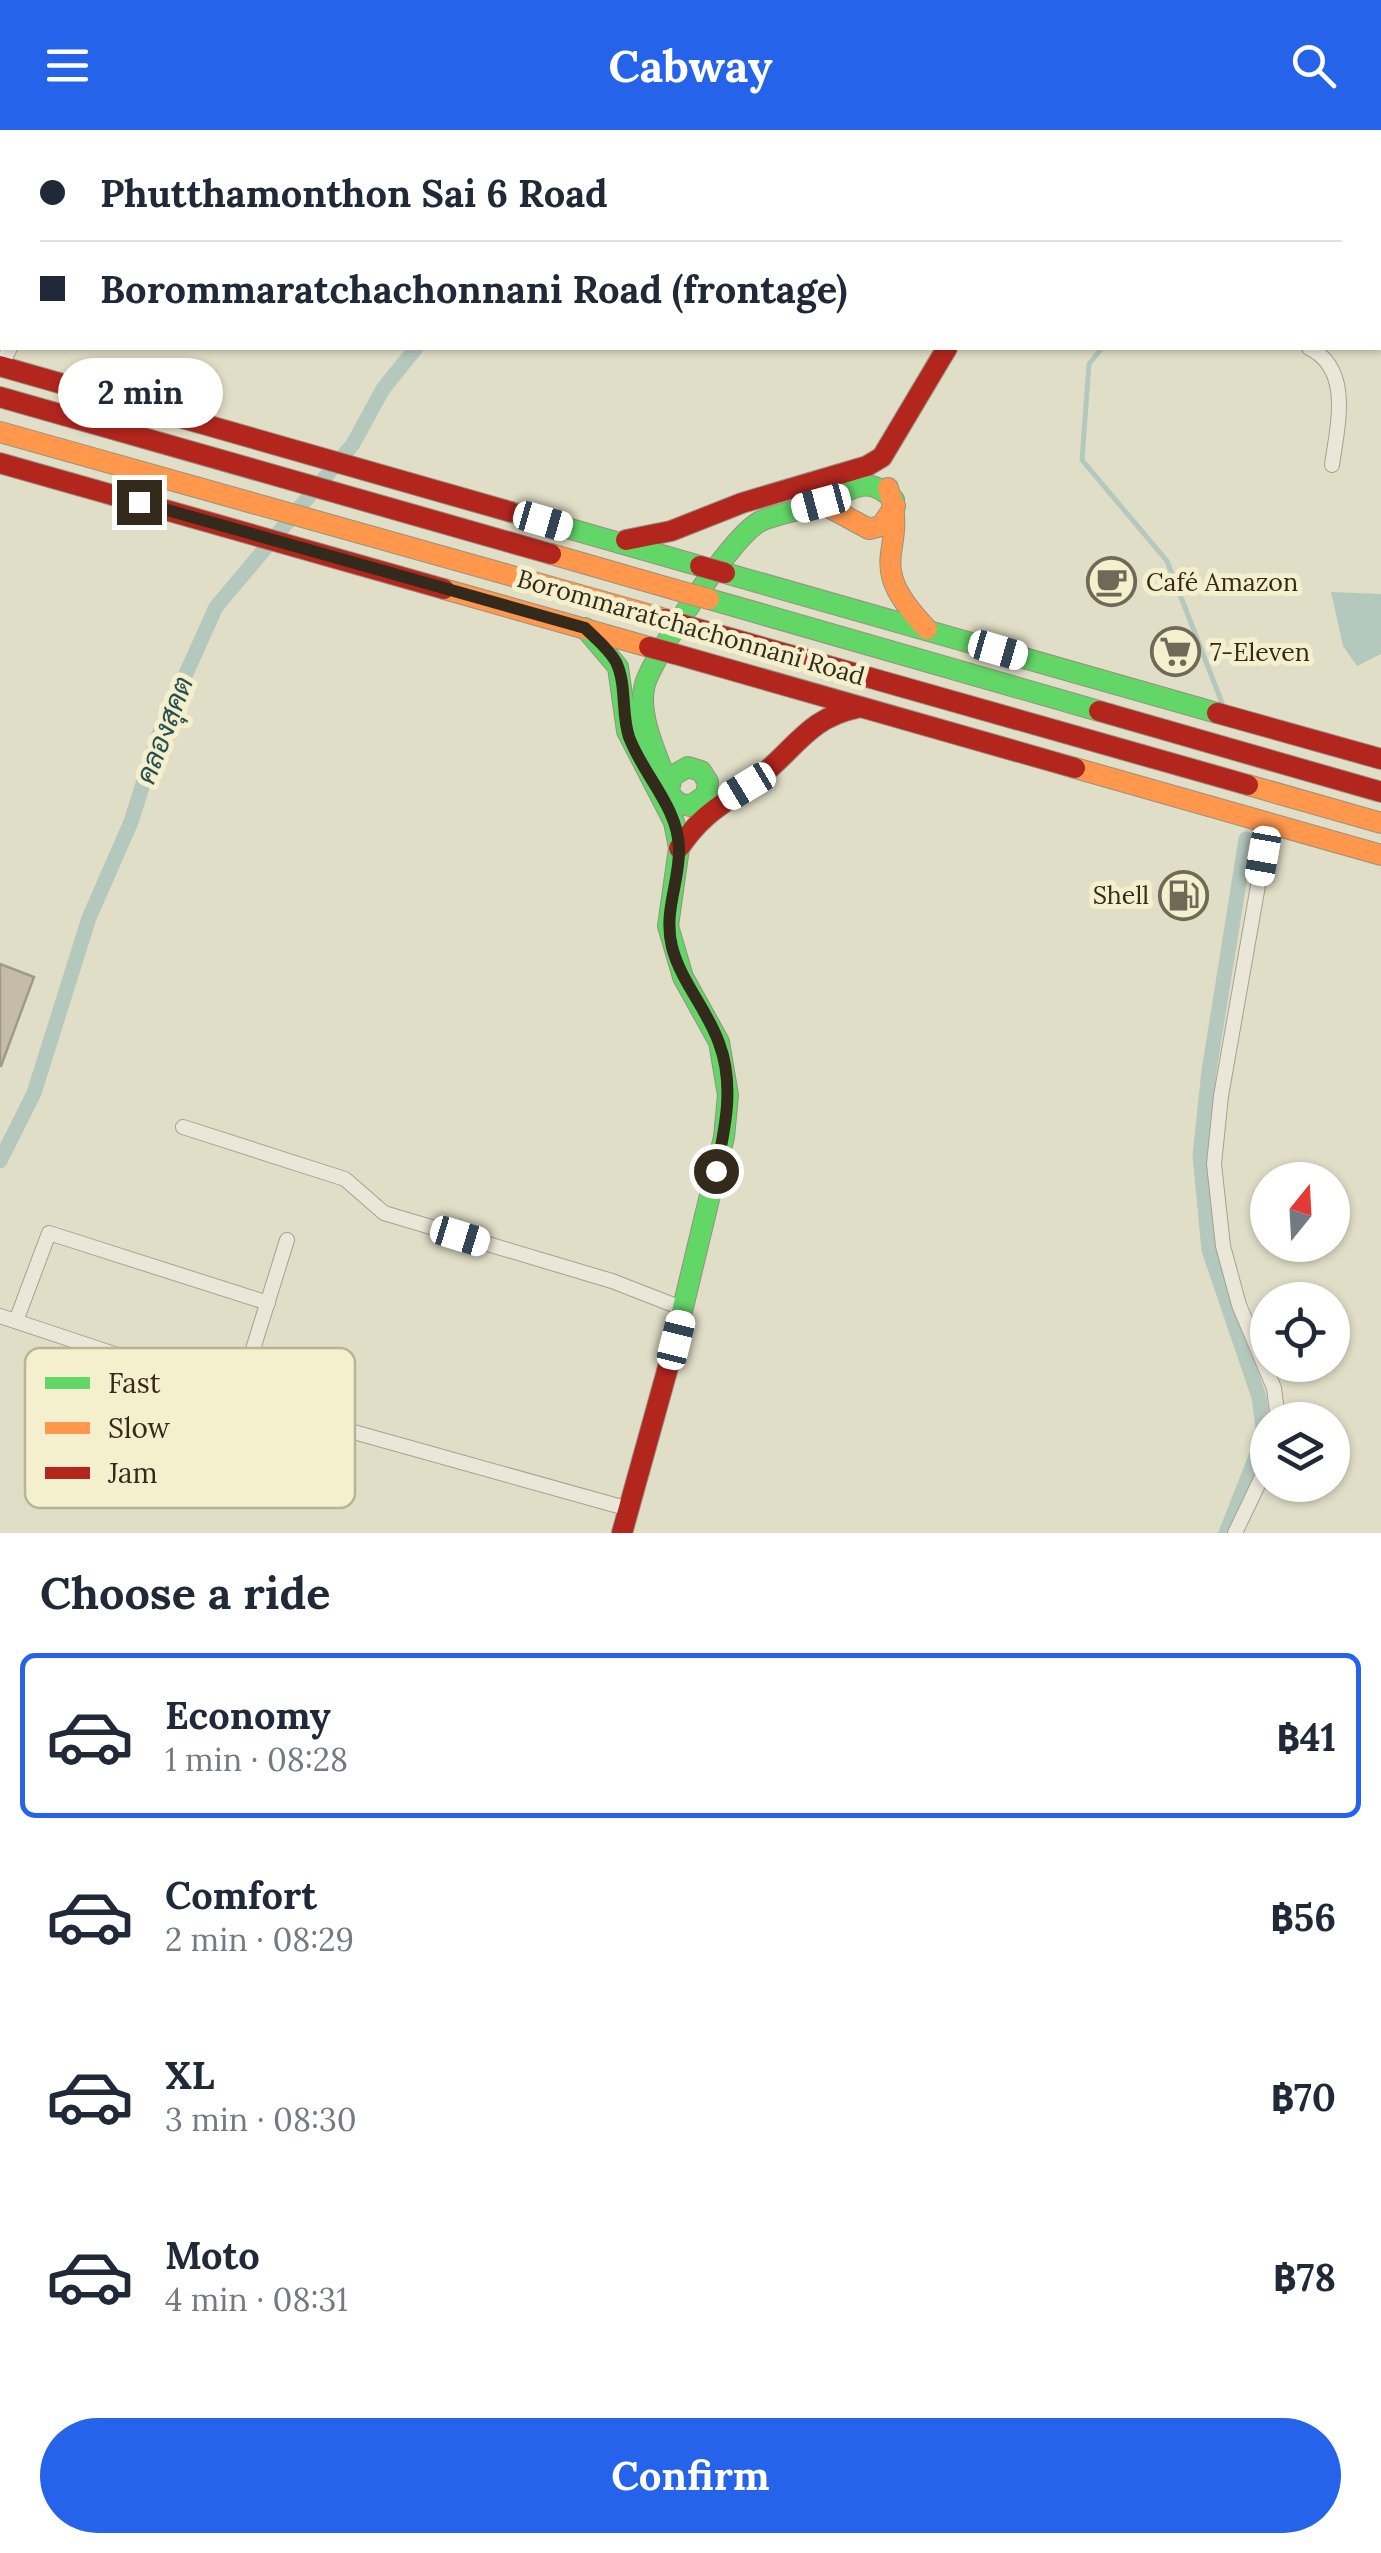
<!DOCTYPE html>
<meta charset="utf-8">
<style>
:root{--surface:#fff;--page:#f2f2f3;--text:#1f2937;--muted:#747a83;--line:#e0e1e3;--accent:#2563eb}
body{margin:0;font-family:Lora,Sarabun,serif;background:var(--page);color:var(--text);height:100vh;display:flex;flex-direction:column;font-size:38px;white-space:nowrap}
*{box-sizing:border-box;margin:0}
p{font-size:32px;color:var(--muted)}
.icon{flex:none;width:55px;height:55px;fill:none;stroke:currentColor;stroke-width:2;stroke-linecap:round;stroke-linejoin:round}
.map{position:relative;height:1403px;overflow:hidden}
.drawer{display:flex;flex-direction:column;background:var(--surface);flex:1}
.drawer>*{flex:none}
.hud{position:absolute;left:0px;top:0px;width:1382px;height:220px;box-shadow:0 2px 8px #0004;display:grid;align-content:center;height:220px;padding:0 40px;background:var(--surface)}
.needle{width:65px;rotate:18deg}
.tools{position:absolute;left:1250px;top:1032px;display:grid;gap:20px}
.tools a{display:grid;place-items:center;width:100px;height:100px;border-radius:50%;background:var(--surface);box-shadow:0 2px 8px #0004;font-size:50px}
.end{position:absolute;width:45px;height:45px;margin:-22px;border:12px solid #332a1b;background:#fff;box-shadow:0 0 0 5px #fff}
.from{border-radius:50%}
.bubble{position:absolute;height:70px;border-radius:35px;background:var(--surface);box-shadow:0 2px 8px #0004;font-size:32px;font-weight:800;line-height:70px;text-align:center}
.car{position:absolute;width:30px;height:60px;margin:-30px -15px;border-radius:12px;box-shadow:0 0 8px 2px #0007;background:linear-gradient(#fff 24%,#345 0 40%,#fff 0 76%,#345 0 86%,#fff 0)}
.hud b{display:flex;align-items:center;gap:35px;height:95px;font-size:38px}
.hud b+b{border-top:2px solid var(--line)}
.hud i{width:25px;height:25px;background:var(--text)}
ul{padding:0;list-style:none}
li{display:flex;align-items:center;gap:30px;height:165px;margin:0 20px 15px;padding:0 20px;border:5px solid transparent;border-radius:15px}
li div{flex:1}
li b{display:block;font-size:38px}
li em{font-style:normal;font-weight:800}
li.active{border-color:var(--accent)}
li>.icon{width:90px;height:90px;stroke-width:1.5}
h2{padding:0 40px;font-size:45px;line-height:120px}
.cta{display:flex;gap:20px;margin-top:auto;padding:20px 40px}
.cta a{flex:1;height:115px;border-radius:60px;background:var(--accent);color:#fff;font-size:40px;font-weight:800;line-height:115px;text-align:center}
header{display:flex;justify-content:space-between;align-items:center;height:130px;padding:0 40px;background:var(--accent);color:#fff;font-size:45px;font-weight:800}
.map>svg:first-child{display:block}
</style>
<header><svg class="icon" aria-label="menu" viewBox="0 0 24 24"><path d="M4 6h16M4 12h16M4 18h16"/></svg>Cabway<svg class="icon" aria-label="search" viewBox="0 0 24 24"><circle cx="10" cy="10" r="6"/><path d="M15 15l6 6"/></svg></header>
<div class="map">
<svg width="1381" height="1403" viewBox="0 0 1381 1403">
<rect width="100%" height="100%" fill="#e1dec7"/>
<polygon fill="#b4c8be" points="1331,462 1381,464 1381,524 1357,536 1343,516"/>
<g fill="none" stroke-linecap="round" stroke-linejoin="round">
<polyline stroke="#b4c8be" stroke-width="5" points="1102,218 1089,234 1082,330 1167,431 1222,573"/>
<g stroke="#b4c8be" stroke-width="15">
<polyline points="552,2 553,0"/>
<polyline points="0,1031 34,963 89,788 131,692 158,606 216,477 353,314 383,259 416,218"/>
<polyline points="1226,1403 1264,1306 1259,1267 1209,1120 1200,1025 1209,941 1246,709"/>
</g>
</g>
<polygon fill="#c4bca8" stroke="#a19987" stroke-width="2.5" points="0,834 34,847 1,936 0,936"/>
<g fill="none" stroke-linecap="round" stroke-linejoin="round">
<defs>
<g id="street">
<polyline points="1050,0 1055,2"/>
<polyline points="108,2 109,0"/>
<polyline points="848,2 848,0"/>
<path d="M1309,218c44,21 28,79 23,117"/>
<polyline points="1,236 10,218"/>
<polyline points="1269,693 1221,966 1214,1034 1223,1116 1239,1175 1274,1258 1278,1290"/>
<polyline points="183,997 345,1049 384,1083 612,1151 684,1179"/>
<polyline points="0,1186 325,1294 629,1379"/>
<polyline points="16,1191 49,1103 268,1173"/>
<polyline points="239,1264 287,1110"/>
<polyline points="1235,1403 1268,1334"/>
</g>
<g id="fast">
<polyline points="1088,2 1090,0"/>
<polyline points="511,382 700,436"/>
<polyline points="725,443 1217,583"/>
<polyline points="709,469 1099,581"/>
<polyline points="585,498 618,537 627,601 674,692 679,718 668,796 683,847 719,912 728,965 724,1007 672,1223"/>
<polyline points="662,656 678,673 690,676 706,665 708,652 701,641 688,637 672,646 669,660"/>
<path d="M669,658c-10,-29 -33,-73 -24,-104 10,-31 88,-150 116,-163 18,-8 40,-10 59,-18 31,-12 46,-31 74,-3"/>
</g>
<g id="slow">
<polyline points="0,302 665,489"/>
<path d="M888,358c23,66 -29,70 39,141"/>
<polyline points="821,373 869,399 881,396 895,376"/>
<polyline points="551,424 683,462"/>
<polyline points="444,459 649,517"/>
<polyline points="1075,638 1381,725"/>
<polyline points="1248,655 1381,693"/>
</g>
<g id="jam">
<polyline points="0,236 511,382"/>
<polyline points="0,267 551,424"/>
<polyline points="0,333 444,459"/>
<polyline points="626,410 671,401 742,373 867,336 882,327 947,218"/>
<polyline points="691,497 1248,655"/>
<polyline points="675,524 1075,638"/>
<polyline points="1099,581 1381,662"/>
<polyline points="1217,583 1381,629"/>
<path d="M679,718c27,-40 48,-44 83,-73 34,-28 49,-58 95,-67"/>
<polyline points="622,1403 672,1223"/>
</g>
</defs>
<use href="#street" stroke="#a5a191" stroke-width="16"/>
<use href="#fast" stroke="#959181" stroke-width="22"/>
<use href="#slow" stroke="#959181" stroke-width="22"/>
<use href="#jam" stroke="#959181" stroke-width="22"/>
<use href="#street" stroke="#eae7d9" stroke-width="14"/>
<use href="#fast" stroke="#63d668" stroke-width="20"/>
<use href="#slow" stroke="#ff974d" stroke-width="20"/>
<use href="#jam" stroke="#b3261e" stroke-width="20"/>
<defs>
<polyline id="slow-bridge" points="683,462 709,469"/>
<g id="jam-bridge">
<polyline points="700,436 725,443"/>
<polyline points="665,489 691,497"/>
<polyline points="649,517 675,524"/>
</g>
</defs>
<use href="#slow-bridge" stroke="#959181" stroke-width="22" stroke-linecap="butt"/>
<use href="#jam-bridge" stroke="#959181" stroke-width="22" stroke-linecap="butt"/>
<use href="#slow-bridge" stroke="#ff974d" stroke-width="20"/>
<use href="#jam-bridge" stroke="#b3261e" stroke-width="20"/>
</g>
<g fill="none" stroke-linecap="round" stroke-linejoin="round">
<path stroke="#332a1b" stroke-width="12" d="M139,372l446,126c11,11 24,21 31,34 11,23 5,51 13,75 14,38 49,70 50,111 1,34 -16,63 -7,99 9,35 35,62 47,96 16,42 6,86 -3,128"/>
</g>
<defs>
<symbol id="cafe-ring" viewBox="-11 -11 22 22"><circle r="9.5" fill="#f4efcc" stroke="#706957" stroke-width="1.5"/><path d="M-5.5-4.5H6V0H3Q3 3.5 0 3.5H-2.5Q-5.5 3.5-5.5 0ZM3-3.2v2h1.7v-2ZM-6 4.5H4V6H-6Z" fill="#706957"/></symbol>
<symbol id="supermarket-ring" viewBox="-11 -11 22 22"><circle r="9.5" fill="#f4efcc" stroke="#706957" stroke-width="1.5"/><path d="M-6-5.5h2.5l.6 2H6L4.5 2H-2.5L-4.4-4H-6ZM-1.5 3.2a1.3 1.3 0 1 0 .1 0ZM3 3.2a1.3 1.3 0 1 0 .1 0Z" fill="#706957"/></symbol>
<symbol id="fuel-ring" viewBox="-11 -11 22 22"><circle r="9.5" fill="#f4efcc" stroke="#706957" stroke-width="1.5"/><path d="M-5.5-6h7V0h2V4h1.3V-2.5L3-4.5l.8-.8L6-3V5H2.5V1h-1V6h-7ZM-4.2-4.7v3.2H.2V-4.7Z" fill="#706957"/></symbol>
</defs>
<g fill-rule="evenodd">
<use href="#cafe-ring" x="1084" y="424" width="55" height="55"/>
<use href="#supermarket-ring" x="1148" y="494" width="55" height="55"/>
<use href="#fuel-ring" x="1156" y="738" width="55" height="55"/>
</g>
<g text-anchor="middle" stroke-width="10" stroke-linejoin="round" paint-order="stroke">
<g font-size="25" fill="#332a1b" stroke="#f4efcc" text-anchor="start">
<text x="1146" y="461">Café Amazon</text>
<text x="1210" y="531">7-Eleven</text>
<text x="1149" y="774" text-anchor="end">Shell</text>
</g>
<g font-size="25" fill="#332a1b" stroke="#f4efcc">
<text transform="translate(691 497) rotate(16)" y="9">Borommaratchachonnani Road</text>
</g>
<g font-size="28" font-style="italic" fill="#2a4f53" stroke="#f4efcc">
<text transform="translate(164 600) rotate(-69)" y="10">คลองสุคต</text>
</g>
</g>
<rect x="25" y="1218" width="330" height="160" rx="15" fill="#f4efcc" stroke="#bab497" stroke-width="2.5"/>
<rect x="45" y="1247" width="45" height="12" fill="#63d668"/>
<rect x="45" y="1292" width="45" height="12" fill="#ff974d"/>
<rect x="45" y="1337" width="45" height="12" fill="#b3261e"/>
<g font-size="28" fill="#332a1b">
<text x="108" y="1263">Fast</text>
<text x="108" y="1308">Slow</text>
<text x="108" y="1353">Jam</text>
</g>
</svg>
<div class="tools">
<a><svg class="needle" viewBox="-14 -14 28 28"><path d="M0-13l5 13h-10z" fill="#e53935"/><path d="M0 13l5-13h-10z" fill="#747a83"/></svg></a>
<a><svg class="icon" aria-label="locate" viewBox="0 0 24 24"><circle cx="12" cy="12" r="6"/><path d="M12 2v4M12 18v4M2 12h4M18 12h4"/></svg></a>
<a><svg class="icon" aria-label="layers" viewBox="0 0 24 24"><path d="M12 4l9 5-9 5-9-5zM3 14l9 5 9-5"/></svg></a>
</div>
<i class="end from" style="left:716px;top:1041px"></i>
<i class="end" style="left:139px;top:372px"></i>
<div class="bubble" style="left:58px;top:228px;width:165px">2 min</div>
<i class="car" style="left:821px;top:373px;rotate:255deg"></i>
<i class="car" style="left:543px;top:391px;rotate:106deg"></i>
<i class="car" style="left:998px;top:520px;rotate:106deg"></i>
<i class="car" style="left:747px;top:656px;rotate:239deg"></i>
<i class="car" style="left:1263px;top:726px;rotate:190deg"></i>
<i class="car" style="left:460px;top:1106px;rotate:107deg"></i>
<i class="car" style="left:676px;top:1210px;rotate:14deg"></i>
<div class="hud">
<b><i class="from"></i>Phutthamonthon Sai 6 Road</b>
<b><i></i>Borommaratchachonnani Road (frontage)</b>
</div>
</div>
<section class="drawer">
<h2>Choose a ride</h2>
<ul>
<li class="active"><svg class="icon" aria-label="car" viewBox="0 0 24 24"><path d="M5 17H2v-5l4-1 3-4h7l3 4 3 1v5h-3M9 17h6M6 11h13"/><circle cx="7" cy="17" r="2"/><circle cx="17" cy="17" r="2"/></svg><div><b>Economy</b><p>1 min · 08:28</p></div><em>฿41</em></li>
<li><svg class="icon" aria-label="car" viewBox="0 0 24 24"><path d="M5 17H2v-5l4-1 3-4h7l3 4 3 1v5h-3M9 17h6M6 11h13"/><circle cx="7" cy="17" r="2"/><circle cx="17" cy="17" r="2"/></svg><div><b>Comfort</b><p>2 min · 08:29</p></div><em>฿56</em></li>
<li><svg class="icon" aria-label="car" viewBox="0 0 24 24"><path d="M5 17H2v-5l4-1 3-4h7l3 4 3 1v5h-3M9 17h6M6 11h13"/><circle cx="7" cy="17" r="2"/><circle cx="17" cy="17" r="2"/></svg><div><b>XL</b><p>3 min · 08:30</p></div><em>฿70</em></li>
<li><svg class="icon" aria-label="car" viewBox="0 0 24 24"><path d="M5 17H2v-5l4-1 3-4h7l3 4 3 1v5h-3M9 17h6M6 11h13"/><circle cx="7" cy="17" r="2"/><circle cx="17" cy="17" r="2"/></svg><div><b>Moto</b><p>4 min · 08:31</p></div><em>฿78</em></li>
</ul>
<div class="cta"><a>Confirm</a></div>
</section>
